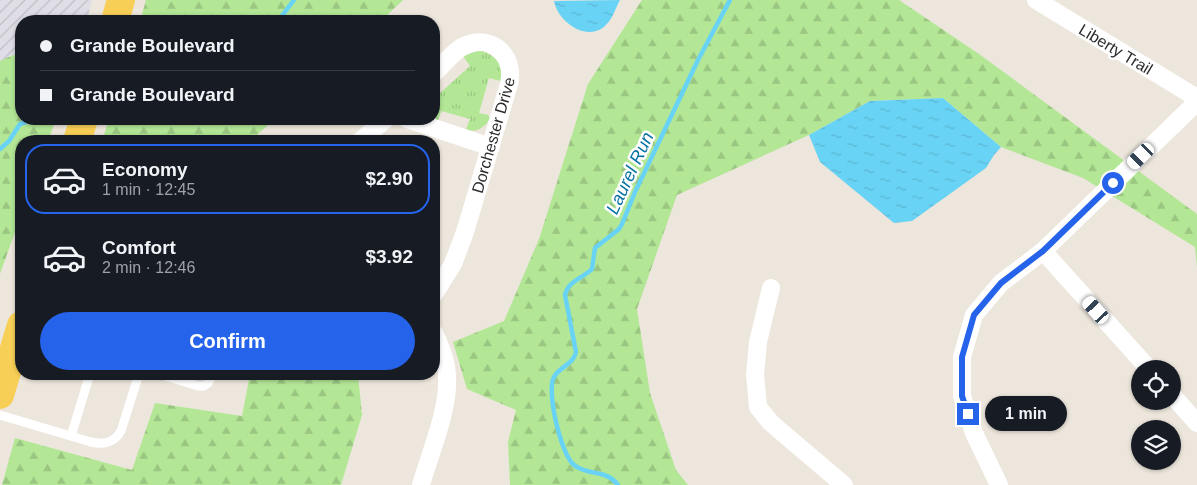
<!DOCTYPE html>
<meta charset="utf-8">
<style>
:root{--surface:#171b24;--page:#242831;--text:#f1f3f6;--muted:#9ea1a6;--line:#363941;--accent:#2563eb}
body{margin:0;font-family:Helvetica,sans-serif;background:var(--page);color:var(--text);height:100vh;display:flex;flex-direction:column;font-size:19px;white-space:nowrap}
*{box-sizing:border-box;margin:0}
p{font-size:16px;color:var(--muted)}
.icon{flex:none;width:28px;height:28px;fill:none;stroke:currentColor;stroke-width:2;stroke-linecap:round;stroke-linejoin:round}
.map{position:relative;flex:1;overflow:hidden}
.side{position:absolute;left:15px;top:135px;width:425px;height:245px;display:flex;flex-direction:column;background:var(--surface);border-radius:20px;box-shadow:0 1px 4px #0004}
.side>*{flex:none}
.top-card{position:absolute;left:15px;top:15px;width:425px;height:110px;border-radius:20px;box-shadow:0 1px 4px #0004;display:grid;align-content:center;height:110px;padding:0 25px;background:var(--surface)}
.buttons{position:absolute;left:1131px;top:360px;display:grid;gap:10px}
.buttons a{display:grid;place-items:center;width:50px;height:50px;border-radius:50%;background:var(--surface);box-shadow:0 1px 4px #0004;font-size:25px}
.end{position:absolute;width:22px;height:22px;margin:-11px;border:6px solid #2563eb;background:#fff;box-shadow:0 0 0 2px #fff}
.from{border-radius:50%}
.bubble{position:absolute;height:35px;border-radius:18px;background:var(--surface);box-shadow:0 1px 4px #0004;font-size:16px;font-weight:600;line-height:35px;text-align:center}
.car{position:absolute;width:15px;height:30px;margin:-15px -8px;border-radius:6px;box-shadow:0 0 4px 1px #0007;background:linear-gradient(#fff 24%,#345 0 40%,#fff 0 76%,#345 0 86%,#fff 0)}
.top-card b{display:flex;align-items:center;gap:18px;height:48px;font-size:19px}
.top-card b+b{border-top:1px solid var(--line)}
.top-card i{width:12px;height:12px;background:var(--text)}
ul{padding:9px 0 0;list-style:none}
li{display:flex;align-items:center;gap:15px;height:70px;margin:0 10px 8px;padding:0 15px;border:2px solid transparent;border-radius:20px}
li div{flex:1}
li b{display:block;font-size:19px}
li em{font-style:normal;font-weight:600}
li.on{border-color:var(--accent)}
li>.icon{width:45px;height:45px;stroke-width:1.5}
.button{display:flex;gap:10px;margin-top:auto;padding:10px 25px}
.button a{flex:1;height:58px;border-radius:30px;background:var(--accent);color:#fff;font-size:20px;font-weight:600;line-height:58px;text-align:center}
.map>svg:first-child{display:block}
</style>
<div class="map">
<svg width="1197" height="485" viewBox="0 0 1197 485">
<defs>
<pattern id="industrial-furrows" width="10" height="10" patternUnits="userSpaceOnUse" patternTransform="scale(1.25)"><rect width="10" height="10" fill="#dfdde6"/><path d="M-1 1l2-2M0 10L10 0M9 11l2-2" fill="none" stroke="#c0bec5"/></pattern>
<pattern id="grass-tufts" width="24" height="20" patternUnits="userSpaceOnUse" patternTransform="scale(1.25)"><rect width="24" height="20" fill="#b3e796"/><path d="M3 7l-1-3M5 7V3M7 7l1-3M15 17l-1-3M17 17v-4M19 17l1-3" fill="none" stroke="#9ac681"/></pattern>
<pattern id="forest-firs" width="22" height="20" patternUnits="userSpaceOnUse" patternTransform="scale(1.25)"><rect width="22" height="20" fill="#b3e796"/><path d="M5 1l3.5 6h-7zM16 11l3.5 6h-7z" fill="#9ac681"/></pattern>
<pattern id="water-ripples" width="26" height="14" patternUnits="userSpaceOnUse" patternTransform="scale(1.25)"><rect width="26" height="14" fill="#69d3f5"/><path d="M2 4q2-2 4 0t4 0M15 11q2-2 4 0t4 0" fill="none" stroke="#5bb5d2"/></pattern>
</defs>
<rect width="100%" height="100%" fill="#ede6dc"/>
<polygon fill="url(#industrial-furrows)" points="0,0 92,0 87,21 21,21 21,57 13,55 0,61"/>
<path fill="url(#grass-tufts)" d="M480,50c15,5 26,16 20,31l-11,-3 -10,35 9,2 2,3c-4,9 -15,16 -24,11l4,-10 -29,-8 -3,10 -4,-2v-29l5,4 31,-28 -7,-10z"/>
<g fill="url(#forest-firs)">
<polygon points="146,0 403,0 381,21 140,21"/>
<polygon points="642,0 899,0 979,54 1197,214 1197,267 1195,247 1083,178 1001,147 943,98 870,101 809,135 677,195 637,309 650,393 676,470 688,485 510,485 508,442 516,410 467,389 453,342 504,321 539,239 588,84"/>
<polygon points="13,55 21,57 21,119 56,119 48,141 21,141 21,215 0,274 0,61"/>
<polygon points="109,119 275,119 250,141 102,141"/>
<polygon points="250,374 358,374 362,415 341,485 2,485 15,438 132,470 155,403 242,416"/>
</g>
<g fill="url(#water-ripples)">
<path d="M620,0c-6,11 -8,22 -19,29 -19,11 -44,-10 -47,-28z"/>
<polygon points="943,98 1001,147 994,155 986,168 912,221 894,223 820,162 809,135 870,101"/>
</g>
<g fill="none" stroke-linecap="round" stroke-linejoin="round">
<g stroke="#69d3f5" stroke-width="4.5">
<polyline points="278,21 294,0"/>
<polyline points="0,149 9,141 20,124 35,119"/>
<path d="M618,485c-11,-16 -31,-9 -44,-20 -13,-10 -28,-74 -20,-88 5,-10 20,-13 22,-25l-11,-57c3,-14 18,-17 27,-26l3,-21 24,-19 3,-5 13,-32 63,-132 32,-60"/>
</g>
<g stroke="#fff" stroke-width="9">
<polyline points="159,374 198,386 204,386 208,383 213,374"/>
<path d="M0,415l91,27c13,3 23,1 30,-11l18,-57"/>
<polyline points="71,436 90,374"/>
</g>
<g stroke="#fff" stroke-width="18">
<polyline points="1036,0 1197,98"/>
<path d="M434,73c9,-8 18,-20 28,-26 28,-15 54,8 47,37l-44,148 -12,32 -19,30"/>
<polyline points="407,119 491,147"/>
<polyline points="360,141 386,119"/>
<polyline points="1043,251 1149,369"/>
<polyline points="771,288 758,342 755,375 758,407 771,423 844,485"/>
<polyline points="1172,395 1197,423"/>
<path d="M421,485c9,-32 28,-75 26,-108 0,-15 -6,-30 -13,-44"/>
<polyline points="999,485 974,433 962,396 962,357 974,315 1001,283 1043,251 1197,102"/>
</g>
<g stroke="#f8cf56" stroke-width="28">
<polyline points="115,21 121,0"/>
<polyline points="77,141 84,119"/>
<polyline points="0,395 21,325"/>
</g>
</g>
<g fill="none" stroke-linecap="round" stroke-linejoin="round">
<polyline stroke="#2563eb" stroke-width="6" points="968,414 962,396 962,357 974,315 1001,283 1043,251 1113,183"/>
</g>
<g text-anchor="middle" stroke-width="5" stroke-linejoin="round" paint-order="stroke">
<g font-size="16" fill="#2b2b2b" stroke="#fff">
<text transform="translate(1116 49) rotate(31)" y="6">Liberty Trail</text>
<text transform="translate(493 135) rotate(-74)" y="6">Dorchester Drive</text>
</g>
<g font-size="18" font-style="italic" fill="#0671a3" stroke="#fff">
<text transform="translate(630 173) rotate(-65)" y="6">Laurel Run</text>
</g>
</g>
</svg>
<div class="buttons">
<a><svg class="icon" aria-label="locate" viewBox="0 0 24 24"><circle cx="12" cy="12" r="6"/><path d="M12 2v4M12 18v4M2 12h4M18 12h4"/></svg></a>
<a><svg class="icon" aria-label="layers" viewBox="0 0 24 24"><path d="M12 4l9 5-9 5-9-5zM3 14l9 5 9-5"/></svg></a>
</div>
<i class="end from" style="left:1113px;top:183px"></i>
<i class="end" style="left:968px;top:414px"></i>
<div class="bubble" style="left:985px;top:396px;width:82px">1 min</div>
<i class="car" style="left:1141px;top:156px;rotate:226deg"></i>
<i class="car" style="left:1096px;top:310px;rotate:318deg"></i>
<div class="top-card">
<b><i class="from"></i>Grande Boulevard</b>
<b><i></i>Grande Boulevard</b>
</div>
<section class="side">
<ul>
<li class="on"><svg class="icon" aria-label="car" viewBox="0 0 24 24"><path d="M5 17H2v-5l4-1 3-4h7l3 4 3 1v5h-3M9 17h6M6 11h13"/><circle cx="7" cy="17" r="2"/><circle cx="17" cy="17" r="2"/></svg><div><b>Economy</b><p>1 min · 12:45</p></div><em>$2.90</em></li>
<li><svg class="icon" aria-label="car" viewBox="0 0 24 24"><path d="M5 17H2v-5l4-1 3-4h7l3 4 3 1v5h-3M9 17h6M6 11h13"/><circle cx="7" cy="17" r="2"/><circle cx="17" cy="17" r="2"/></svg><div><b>Comfort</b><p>2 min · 12:46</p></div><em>$3.92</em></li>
</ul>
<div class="button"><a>Confirm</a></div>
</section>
</div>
